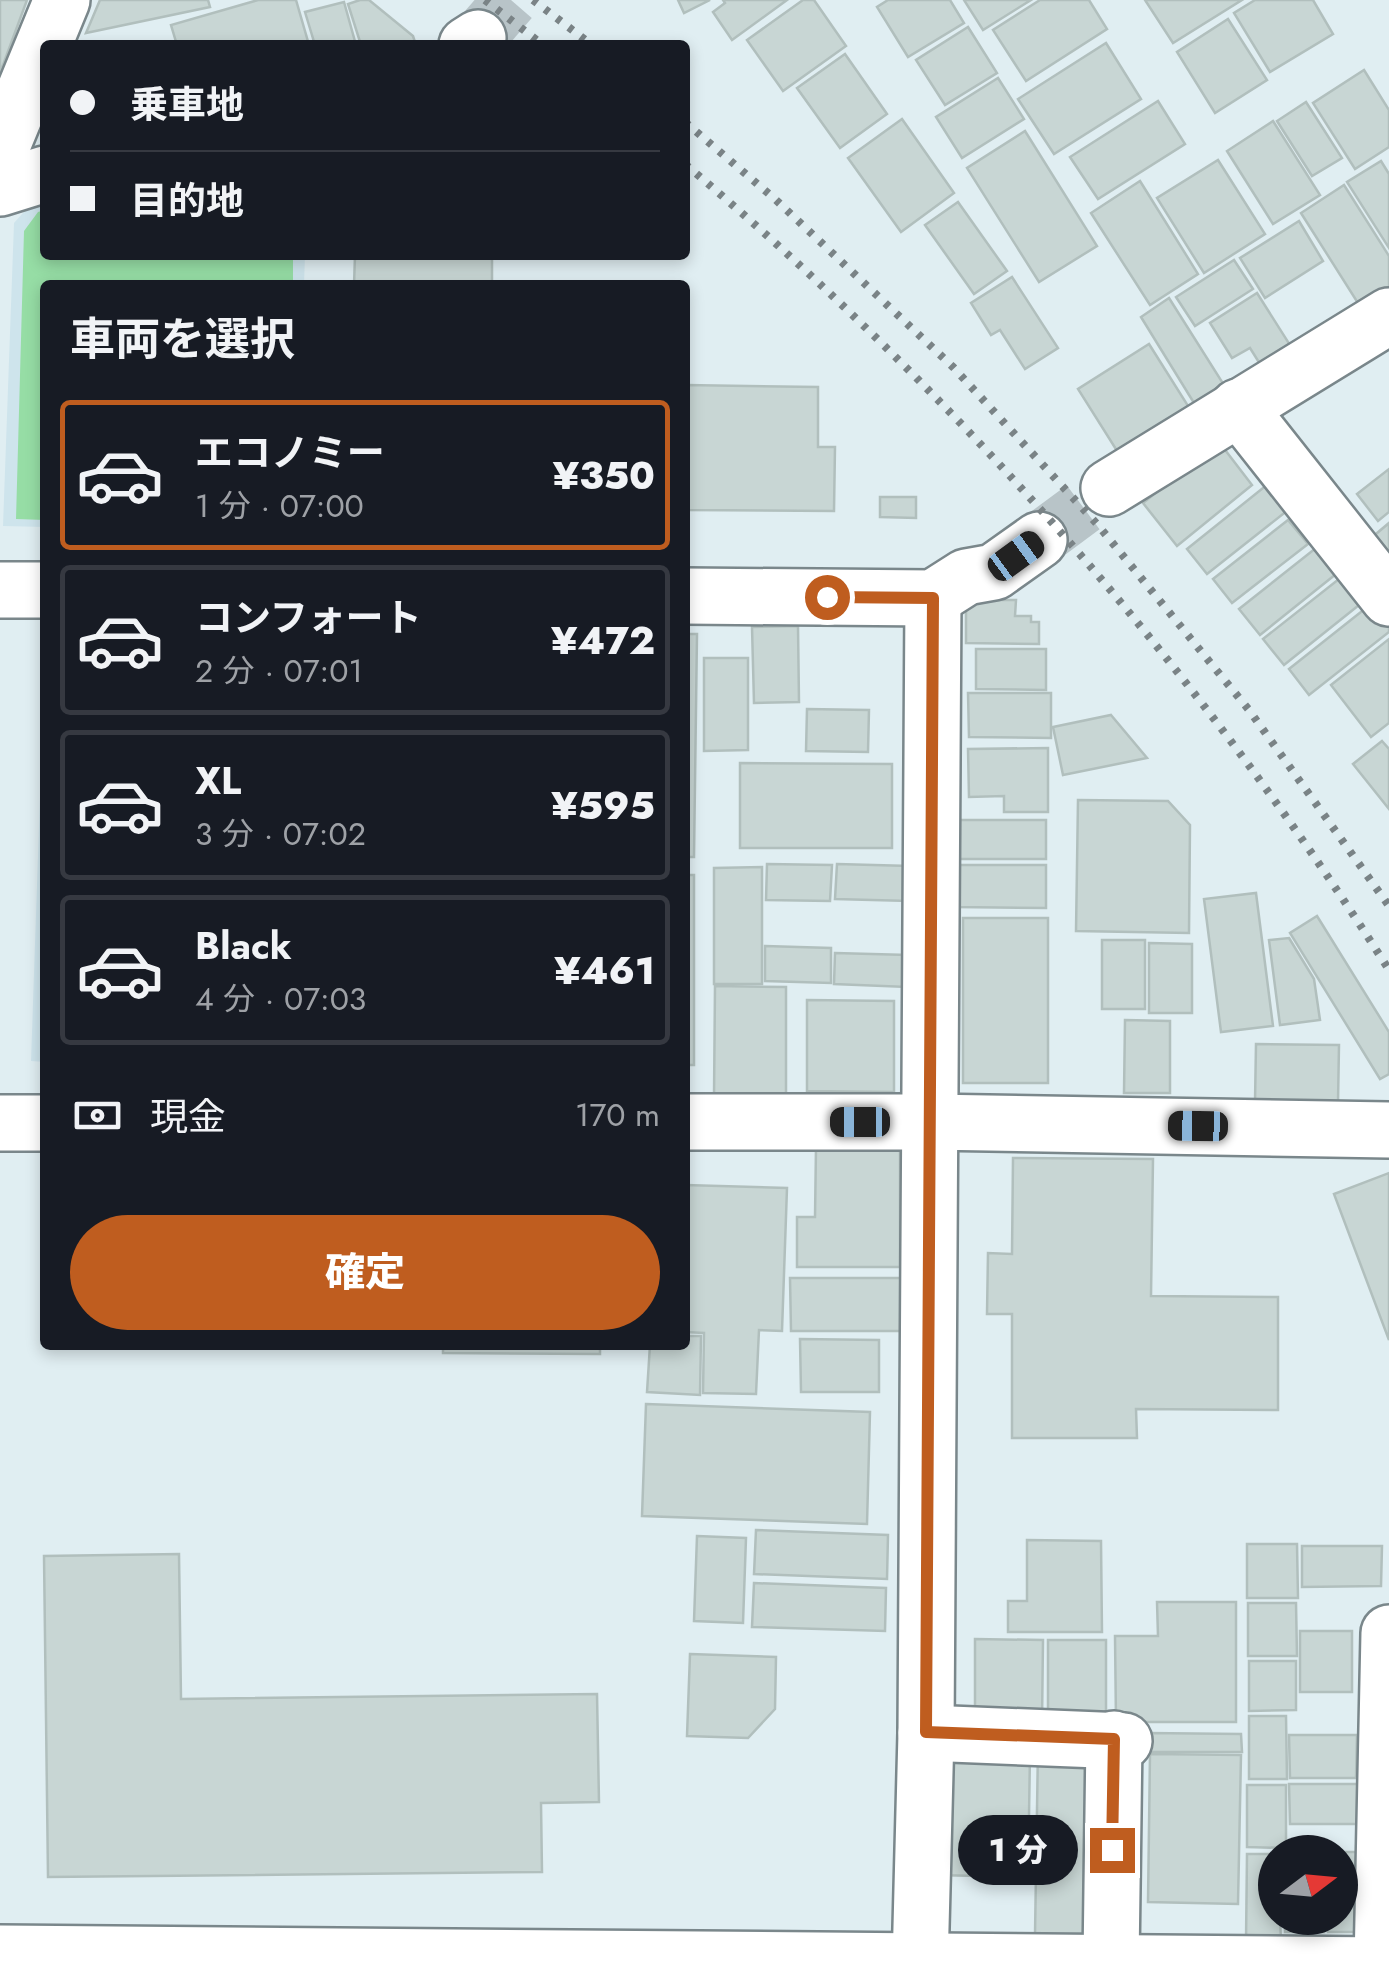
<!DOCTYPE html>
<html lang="ja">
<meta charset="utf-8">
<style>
:root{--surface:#171b24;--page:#20242c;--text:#f1f3f6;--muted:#9ea1a6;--line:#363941;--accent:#bf5d1f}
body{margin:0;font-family:Jost,"Noto Sans JP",sans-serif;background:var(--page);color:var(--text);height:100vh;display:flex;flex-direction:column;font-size:38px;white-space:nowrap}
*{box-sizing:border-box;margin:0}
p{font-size:32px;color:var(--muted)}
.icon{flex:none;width:55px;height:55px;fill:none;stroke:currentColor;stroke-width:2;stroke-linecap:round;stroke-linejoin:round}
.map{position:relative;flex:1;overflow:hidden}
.details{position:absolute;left:40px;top:280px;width:650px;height:1070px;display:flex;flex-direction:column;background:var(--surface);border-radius:10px;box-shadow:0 5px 15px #0003}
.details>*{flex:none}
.guide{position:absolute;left:40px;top:40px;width:650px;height:220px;border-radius:10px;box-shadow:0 5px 15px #0003;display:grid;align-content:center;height:220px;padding:0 30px;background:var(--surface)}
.needle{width:65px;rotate:74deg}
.buttons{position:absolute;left:1258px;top:1835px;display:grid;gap:20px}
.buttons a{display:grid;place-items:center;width:100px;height:100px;border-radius:50%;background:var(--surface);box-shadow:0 5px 15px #0003;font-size:50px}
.end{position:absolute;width:45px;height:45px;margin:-22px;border:12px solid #bf5d1f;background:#fff;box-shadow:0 0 0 5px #fff}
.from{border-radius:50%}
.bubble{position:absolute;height:70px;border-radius:35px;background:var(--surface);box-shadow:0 5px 15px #0003;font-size:32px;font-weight:800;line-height:70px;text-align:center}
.car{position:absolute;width:30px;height:60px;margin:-30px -15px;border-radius:12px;box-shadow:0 0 8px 2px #0007;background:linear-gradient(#222 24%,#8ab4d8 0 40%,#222 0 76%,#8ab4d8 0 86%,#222 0)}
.guide b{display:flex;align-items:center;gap:35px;height:95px;font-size:38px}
.guide b+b{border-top:2px solid var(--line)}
.guide i{width:25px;height:25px;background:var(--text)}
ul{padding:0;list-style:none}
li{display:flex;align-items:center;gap:30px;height:150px;margin:0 20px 15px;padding:0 10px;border:5px solid var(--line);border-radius:10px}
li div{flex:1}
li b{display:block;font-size:38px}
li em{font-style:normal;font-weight:800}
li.selected{border-color:var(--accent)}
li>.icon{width:90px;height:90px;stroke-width:1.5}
h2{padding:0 30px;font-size:45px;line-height:120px}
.pay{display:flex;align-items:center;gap:25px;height:110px;padding:0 30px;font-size:38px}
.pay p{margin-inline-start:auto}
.cta{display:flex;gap:20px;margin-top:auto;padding:20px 30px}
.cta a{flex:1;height:115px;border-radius:60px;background:var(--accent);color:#fff;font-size:40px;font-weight:800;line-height:115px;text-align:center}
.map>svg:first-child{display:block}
</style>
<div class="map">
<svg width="1389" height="1966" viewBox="0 0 1389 1966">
<rect width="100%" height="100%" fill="#e0eef2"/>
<g fill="#cee4ec">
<polygon points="45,201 45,255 305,255 304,285 45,285 45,527 3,526 14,223 30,205"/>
<polygon points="45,650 45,1062 31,1061"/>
</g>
<polygon fill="#96dda5" points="45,210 45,255 293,255 293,285 45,285 45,520 16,519 24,231 38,212"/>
<g fill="#c8d6d4" stroke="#b1bfbd" stroke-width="2.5">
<polygon points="0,0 27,0 0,73"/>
<polygon points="100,0 208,0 210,7 86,33"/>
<polygon points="258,0 296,0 309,45 177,45 171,25"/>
<polygon points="360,0 369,0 413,36 416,45 361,45 348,4"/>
<polygon points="678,0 710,0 684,13"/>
<polygon points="723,0 787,0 732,40 713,12 725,3"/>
<polygon points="803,0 814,0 846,46 783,91 747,40"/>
<polygon points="888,0 950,0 964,23 908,57 877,7"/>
<polygon points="964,0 1031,0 983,30"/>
<polygon points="1040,0 1089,0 1107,29 1026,81 993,30"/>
<polygon points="1145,0 1242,0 1173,43"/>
<polygon points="1255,0 1313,0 1333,34 1270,72 1234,13"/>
<polygon points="344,2 356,45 315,45 305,12"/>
<polygon points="1228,19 1267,80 1215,113 1177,52"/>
<polygon points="968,27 997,73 945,105 916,60"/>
<polygon points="1106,43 1141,99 1054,154 1018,99"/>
<polygon points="845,54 887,114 840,148 797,88"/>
<polygon points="1364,70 1389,110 1389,147 1355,169 1313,103"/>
<polygon points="998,78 1024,119 962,158 936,117"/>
<polygon points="1158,101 1185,144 1098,199 1070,157"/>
<polygon points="1306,102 1342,158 1312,176 1277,121"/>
<polygon points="902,119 954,193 901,232 848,158"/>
<polygon points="1273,121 1320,195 1273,224 1227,151"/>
<polygon points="1025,131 1097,246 1039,282 967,168"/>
<polygon points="1218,160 1265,234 1204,273 1157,198"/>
<polygon points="1381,161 1389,174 1389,248 1347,182"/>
<polygon points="1140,181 1198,274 1150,305 1091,213"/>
<polygon points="1344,185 1389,256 1389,295 1363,311 1301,213"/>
<polygon points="958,202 1007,271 974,294 925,225"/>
<polygon points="1299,221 1323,261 1265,298 1240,258"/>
<polygon points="355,255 492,255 492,285 354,285"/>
<polygon points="1234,260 1253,289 1195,326 1176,297"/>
<polygon points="1012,277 1058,348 1025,369 1000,330 991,335 971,303"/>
<polygon points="1257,293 1290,345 1260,364 1250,348 1232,358 1210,323"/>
<polygon points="1169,298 1224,385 1194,403 1141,317"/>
<polygon points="1149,344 1190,409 1119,454 1078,389"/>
<polygon points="685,385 818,387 818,447 835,447 834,511 685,510"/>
<polygon points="1219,442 1252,485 1177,546 1143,503"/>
<polygon points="1389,469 1389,512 1378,521 1357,494"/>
<polygon points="1268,484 1288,510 1207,574 1187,549"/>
<polygon points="880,497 916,497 916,518 880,517"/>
<polygon points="1288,520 1308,544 1232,603 1213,579"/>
<polygon points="1389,523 1389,561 1370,539"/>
<polygon points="1321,544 1341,570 1260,635 1239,609"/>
<polygon points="1339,579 1359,605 1284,665 1263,639"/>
<polygon points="966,600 1016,600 1015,616 1031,616 1031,622 1039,622 1039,644 966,643"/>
<polygon points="1371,604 1389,626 1389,632 1309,695 1289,669"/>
<polygon points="798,626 799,702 754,703 752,627"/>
<polygon points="685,634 697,634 694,857 685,857"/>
<polygon points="1389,639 1389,723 1371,737 1331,685"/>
<polygon points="976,649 1046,649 1046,690 976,689"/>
<polygon points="704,658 748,658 748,750 704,751"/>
<polygon points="968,693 1051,693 1051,738 969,737"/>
<polygon points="807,709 869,710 868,752 806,751"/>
<polygon points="1111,715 1147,758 1063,775 1053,727"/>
<polygon points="1382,741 1389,749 1389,809 1353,764"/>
<polygon points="1048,748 1048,812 1004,812 1004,796 969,797 968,749"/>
<polygon points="740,763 892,764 892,848 740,848"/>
<polygon points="1078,800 1168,801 1190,825 1189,933 1076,931"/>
<rect x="953" y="820" width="93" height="39"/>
<polygon points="767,864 832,865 830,901 766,900"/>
<polygon points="837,864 910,866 909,901 835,899"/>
<polygon points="956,865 1046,865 1046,908 956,907"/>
<polygon points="762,867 762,984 714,984 714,868"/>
<rect x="685" y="875" width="9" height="190"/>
<polygon points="1256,893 1273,1026 1221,1032 1204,899"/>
<polygon points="1317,916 1389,1032 1389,1074 1380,1079 1290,933"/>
<rect x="963" y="918" width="85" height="165"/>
<polygon points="1289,938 1314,979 1320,1020 1280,1025 1269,940"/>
<rect x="1102" y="940" width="43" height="69"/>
<polygon points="1149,943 1192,944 1192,1013 1149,1013"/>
<polygon points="765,946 831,948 831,983 765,981"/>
<polygon points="835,953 908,955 907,987 834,984"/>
<polygon points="715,986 786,987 786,1097 714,1097"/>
<polygon points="807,1000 894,1001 894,1092 807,1091"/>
<polygon points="1125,1020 1170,1021 1170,1093 1124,1093"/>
<polygon points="1256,1044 1339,1045 1338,1103 1255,1102"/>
<polygon points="816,1147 900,1148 900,1267 797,1267 797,1217 815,1217"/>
<polygon points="1013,1158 1153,1159 1151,1296 1278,1297 1278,1410 1136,1409 1137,1438 1012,1438 1012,1314 987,1314 988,1253 1012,1254"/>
<polygon points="1389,1173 1389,1340 1334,1194"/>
<polygon points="685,1185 787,1188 782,1331 759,1330 756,1394 703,1393 704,1333 685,1332"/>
<polygon points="790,1278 901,1278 901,1331 791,1331"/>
<polygon points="685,1336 701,1336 700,1395 647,1392 650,1345 685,1345"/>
<polygon points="800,1339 879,1340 879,1392 801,1392"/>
<polygon points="443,1345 600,1345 600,1354 443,1353"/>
<polygon points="646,1404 870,1412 867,1524 642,1516"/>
<polygon points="756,1530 888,1535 887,1579 754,1574"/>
<polygon points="697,1536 746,1538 743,1623 694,1621"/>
<polygon points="1027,1540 1101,1541 1102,1632 1008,1632 1008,1601 1027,1601"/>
<polygon points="1247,1544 1297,1544 1298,1598 1247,1598"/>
<polygon points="1302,1546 1382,1546 1381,1586 1302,1587"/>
<polygon points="179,1554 181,1699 597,1694 599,1802 541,1803 542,1872 48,1877 44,1556"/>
<polygon points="754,1583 886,1588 885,1631 752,1627"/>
<polygon points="1157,1602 1236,1602 1236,1722 1116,1722 1115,1636 1158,1636"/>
<polygon points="1248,1603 1296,1603 1297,1656 1248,1656"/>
<rect x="1300" y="1631" width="52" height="61"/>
<polygon points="975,1639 1043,1640 1042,1722 975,1723"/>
<rect x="1048" y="1640" width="58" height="83"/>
<polygon points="690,1654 776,1657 775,1709 748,1738 687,1736"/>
<polygon points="1249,1661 1296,1661 1296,1710 1249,1711"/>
<polygon points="1249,1716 1286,1716 1287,1779 1249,1779"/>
<polygon points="1147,1733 1241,1734 1242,1752 1147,1752"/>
<polygon points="1289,1735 1357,1735 1356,1778 1290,1778"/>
<polygon points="1038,1747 1105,1749 1103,1936 1035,1935"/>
<polygon points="935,1752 1030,1754 1028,1877 933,1875"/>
<polygon points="1150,1754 1241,1755 1238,1904 1148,1902"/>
<polygon points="1289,1784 1360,1784 1359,1824 1290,1824"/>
<polygon points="1247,1785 1286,1785 1286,1848 1247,1847"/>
<polygon points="1327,1852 1364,1852 1364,1932 1328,1932 1328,1918 1340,1918 1340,1852"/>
<polygon points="1247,1854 1275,1854 1275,1918 1280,1918 1281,1941 1246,1941"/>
<polygon points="1285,1918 1323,1918 1324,1932 1285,1932"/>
</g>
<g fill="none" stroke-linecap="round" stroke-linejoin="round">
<g stroke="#b8c4c8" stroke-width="55" stroke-dasharray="55 28" stroke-linecap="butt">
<polyline points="478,38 511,0"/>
<polyline points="1039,540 1109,488"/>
</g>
<defs>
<g id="minor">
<polyline points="467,45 478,38"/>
<polyline points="0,151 62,0"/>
<polyline points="0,188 45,174"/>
<polyline points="1238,407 1389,598"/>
<polyline points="1109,488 1389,316"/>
<polyline points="0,590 45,590"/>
<polyline points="685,596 933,598 966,577 994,572 1039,540"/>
<polyline points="685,1122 930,1122 1389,1130"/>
<polyline points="0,1123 45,1123"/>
<polyline points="926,1733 1124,1741"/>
<polyline points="0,1953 1389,1965"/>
<polyline points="1111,1962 1114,1739"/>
<polyline points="1382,1965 1389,1633"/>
<polyline points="920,1966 926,1733 933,598"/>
</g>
</defs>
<use href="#minor" stroke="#7a878b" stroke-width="60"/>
<use href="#minor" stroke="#fff" stroke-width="55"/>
<g stroke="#7a8386" stroke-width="8" stroke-dasharray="5 10" stroke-linecap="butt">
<polyline points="485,0 543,45"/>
<polyline points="533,0 592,45"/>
<polyline points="685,122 776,200 953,367 1097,524 1249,710 1389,906"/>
<path d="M685,164c273,231 513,504 704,806"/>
</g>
</g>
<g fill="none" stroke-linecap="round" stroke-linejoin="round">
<polyline stroke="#bf5d1f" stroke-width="12" points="827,597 933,598 926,1732 1114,1739 1112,1850"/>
</g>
</svg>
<div class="buttons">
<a><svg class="needle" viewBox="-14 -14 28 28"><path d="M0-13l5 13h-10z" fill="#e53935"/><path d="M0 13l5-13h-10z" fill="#9ea1a6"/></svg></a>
</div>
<i class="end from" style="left:827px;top:597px"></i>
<i class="end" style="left:1112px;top:1850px"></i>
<div class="bubble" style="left:958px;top:1815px;width:120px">1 分</div>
<i class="car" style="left:1016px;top:556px;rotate:54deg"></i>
<i class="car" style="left:860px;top:1122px;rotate:270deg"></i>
<i class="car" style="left:1198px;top:1126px;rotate:271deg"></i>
<div class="guide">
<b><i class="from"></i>乗車地</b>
<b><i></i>目的地</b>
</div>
<section class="details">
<h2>車両を選択</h2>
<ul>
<li class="selected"><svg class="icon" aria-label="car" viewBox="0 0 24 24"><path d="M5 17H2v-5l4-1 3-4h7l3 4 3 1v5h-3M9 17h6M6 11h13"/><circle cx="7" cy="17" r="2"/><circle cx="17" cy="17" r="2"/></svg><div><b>エコノミー</b><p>1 分 · 07:00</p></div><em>¥350</em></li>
<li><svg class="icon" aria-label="car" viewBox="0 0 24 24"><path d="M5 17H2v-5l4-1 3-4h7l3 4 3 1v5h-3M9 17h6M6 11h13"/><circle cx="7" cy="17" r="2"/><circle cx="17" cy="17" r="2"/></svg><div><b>コンフォート</b><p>2 分 · 07:01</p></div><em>¥472</em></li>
<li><svg class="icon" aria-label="car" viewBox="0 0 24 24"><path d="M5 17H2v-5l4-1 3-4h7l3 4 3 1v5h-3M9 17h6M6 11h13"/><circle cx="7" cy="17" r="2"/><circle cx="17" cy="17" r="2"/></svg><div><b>XL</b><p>3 分 · 07:02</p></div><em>¥595</em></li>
<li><svg class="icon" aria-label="car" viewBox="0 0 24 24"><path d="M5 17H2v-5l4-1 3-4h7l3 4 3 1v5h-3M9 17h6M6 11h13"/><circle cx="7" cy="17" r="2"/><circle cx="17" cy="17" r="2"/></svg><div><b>Black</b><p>4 分 · 07:03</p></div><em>¥461</em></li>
</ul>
<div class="pay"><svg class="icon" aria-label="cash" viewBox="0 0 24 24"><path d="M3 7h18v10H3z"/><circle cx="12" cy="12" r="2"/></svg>現金<p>170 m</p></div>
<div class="cta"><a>確定</a></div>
</section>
</div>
